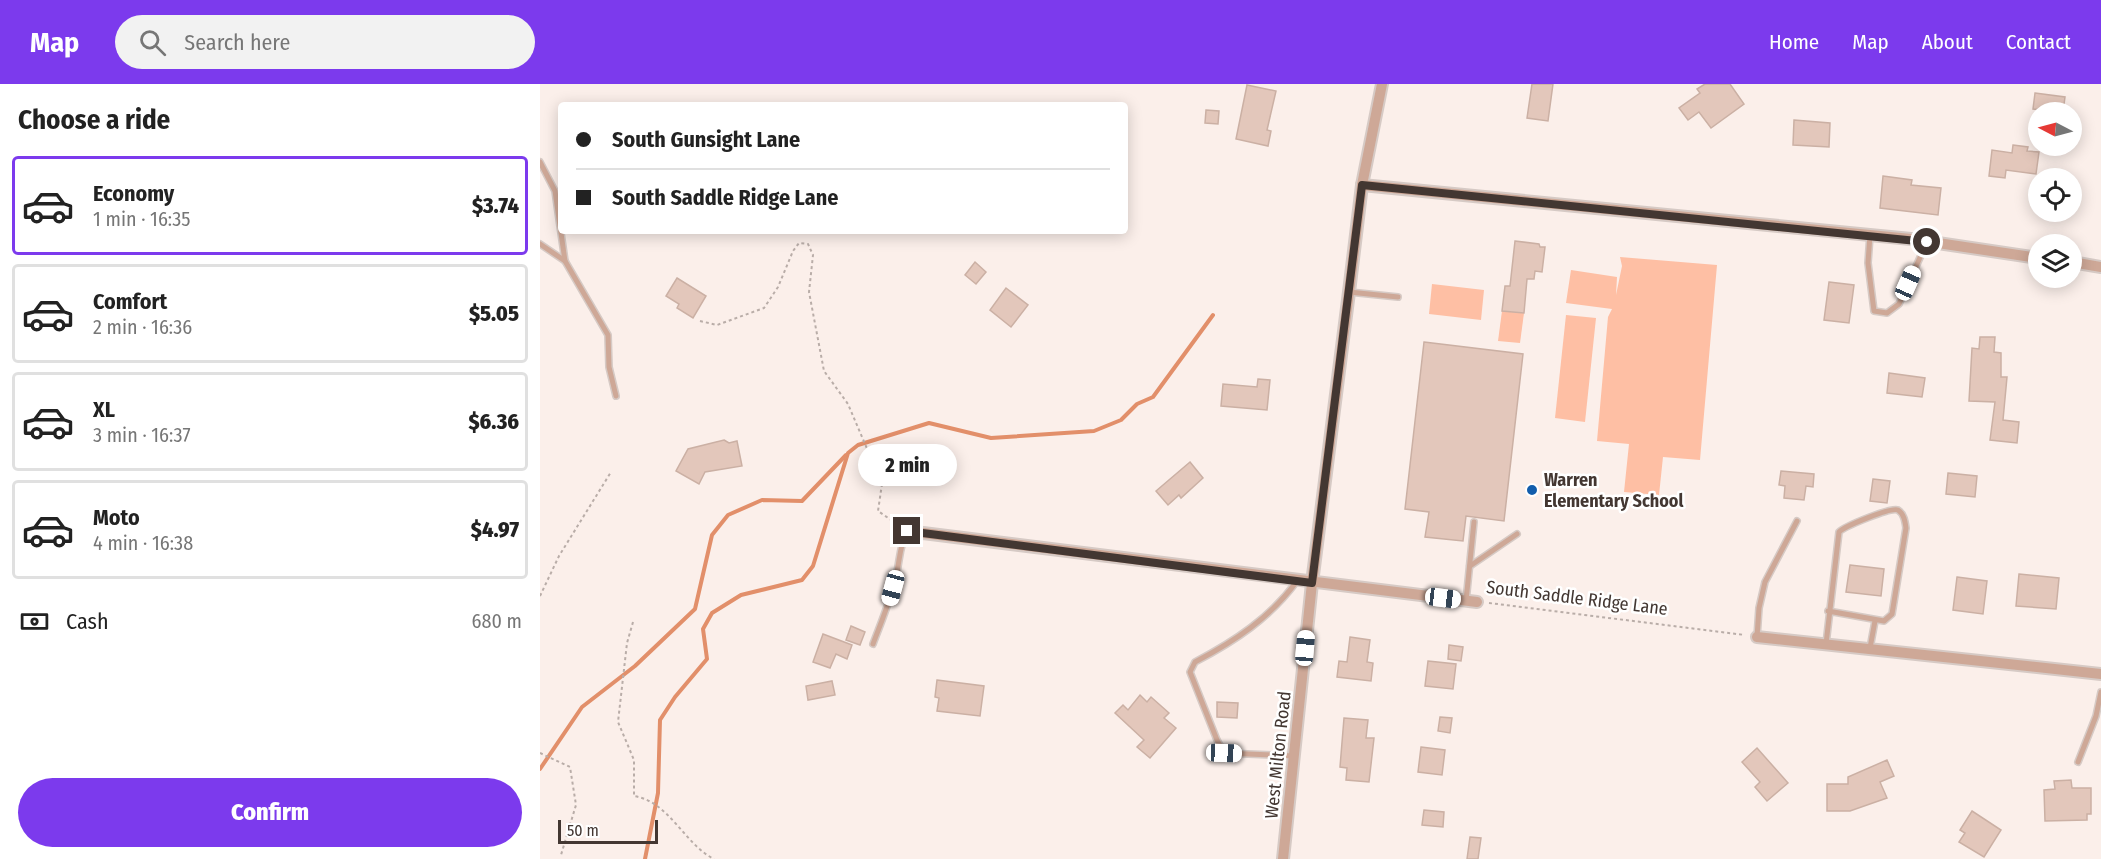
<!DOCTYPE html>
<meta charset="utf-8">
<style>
:root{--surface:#fff;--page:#f2f2f2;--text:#222;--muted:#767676;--line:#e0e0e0;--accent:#7c3aed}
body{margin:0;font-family:"Fira Sans Condensed",sans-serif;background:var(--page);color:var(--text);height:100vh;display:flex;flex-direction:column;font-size:22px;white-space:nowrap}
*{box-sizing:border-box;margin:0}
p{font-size:20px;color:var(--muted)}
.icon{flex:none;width:33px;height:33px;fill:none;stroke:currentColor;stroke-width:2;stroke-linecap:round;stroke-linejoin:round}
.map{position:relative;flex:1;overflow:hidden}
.panel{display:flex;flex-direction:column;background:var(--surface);width:540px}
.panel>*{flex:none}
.hud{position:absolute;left:18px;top:18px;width:570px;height:132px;border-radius:6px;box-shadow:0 3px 15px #0003;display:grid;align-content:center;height:132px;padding:0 18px;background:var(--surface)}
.needle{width:39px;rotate:276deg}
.controls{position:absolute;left:1488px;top:18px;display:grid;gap:12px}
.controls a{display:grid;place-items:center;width:54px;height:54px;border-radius:50%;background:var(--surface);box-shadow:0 3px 15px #0003;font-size:30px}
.scale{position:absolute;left:18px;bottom:15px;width:100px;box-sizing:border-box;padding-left:6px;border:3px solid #433732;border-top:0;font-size:16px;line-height:21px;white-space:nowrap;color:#433732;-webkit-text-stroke:4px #fff;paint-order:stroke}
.end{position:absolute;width:27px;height:27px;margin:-14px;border:8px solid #433732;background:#fff;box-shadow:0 0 0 3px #fff}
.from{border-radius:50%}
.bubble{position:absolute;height:42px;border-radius:21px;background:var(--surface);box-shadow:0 3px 15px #0003;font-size:20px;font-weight:800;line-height:42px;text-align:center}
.car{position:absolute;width:18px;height:36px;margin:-18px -9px;border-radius:8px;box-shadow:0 0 4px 2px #0007;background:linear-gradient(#fff 24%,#345 0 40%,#fff 0 76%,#345 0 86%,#fff 0)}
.hud b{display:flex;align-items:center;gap:21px;height:57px;font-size:22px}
.hud b+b{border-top:2px solid var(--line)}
.hud i{width:15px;height:15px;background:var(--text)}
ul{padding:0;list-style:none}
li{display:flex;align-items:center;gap:18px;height:99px;margin:0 12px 9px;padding:0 6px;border:3px solid var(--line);border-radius:6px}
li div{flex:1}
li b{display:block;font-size:22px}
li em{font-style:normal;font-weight:800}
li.current{border-color:var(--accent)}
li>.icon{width:54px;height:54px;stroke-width:1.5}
h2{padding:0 18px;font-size:27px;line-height:72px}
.pay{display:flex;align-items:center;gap:15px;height:66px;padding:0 18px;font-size:22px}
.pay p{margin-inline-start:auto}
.cta{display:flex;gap:12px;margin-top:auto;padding:12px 18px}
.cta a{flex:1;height:69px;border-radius:36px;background:var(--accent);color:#fff;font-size:24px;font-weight:800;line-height:69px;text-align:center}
header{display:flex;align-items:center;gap:36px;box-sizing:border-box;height:84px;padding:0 30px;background:var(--accent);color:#fff}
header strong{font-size:28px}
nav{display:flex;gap:33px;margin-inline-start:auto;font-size:21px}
.search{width:420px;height:54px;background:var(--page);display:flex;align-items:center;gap:15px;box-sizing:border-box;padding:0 21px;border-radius:33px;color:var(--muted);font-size:22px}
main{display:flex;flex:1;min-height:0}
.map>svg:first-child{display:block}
</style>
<header>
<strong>Map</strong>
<div class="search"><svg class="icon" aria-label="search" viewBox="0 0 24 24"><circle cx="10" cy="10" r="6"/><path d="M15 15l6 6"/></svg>Search here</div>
<nav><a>Home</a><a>Map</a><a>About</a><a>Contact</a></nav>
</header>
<main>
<section class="panel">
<h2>Choose a ride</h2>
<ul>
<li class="current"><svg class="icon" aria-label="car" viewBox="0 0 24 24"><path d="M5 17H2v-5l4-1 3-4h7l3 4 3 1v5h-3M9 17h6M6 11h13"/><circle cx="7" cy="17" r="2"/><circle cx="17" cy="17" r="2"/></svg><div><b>Economy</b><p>1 min · 16:35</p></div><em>$3.74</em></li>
<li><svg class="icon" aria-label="car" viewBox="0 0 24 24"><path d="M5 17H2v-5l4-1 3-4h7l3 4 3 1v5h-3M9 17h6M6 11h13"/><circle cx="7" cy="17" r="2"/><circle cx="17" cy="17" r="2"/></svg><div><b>Comfort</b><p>2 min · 16:36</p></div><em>$5.05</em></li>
<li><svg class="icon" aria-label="car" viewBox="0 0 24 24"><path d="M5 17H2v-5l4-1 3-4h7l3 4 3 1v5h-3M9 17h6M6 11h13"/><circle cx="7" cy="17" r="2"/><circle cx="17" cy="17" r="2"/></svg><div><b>XL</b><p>3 min · 16:37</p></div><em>$6.36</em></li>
<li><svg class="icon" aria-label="car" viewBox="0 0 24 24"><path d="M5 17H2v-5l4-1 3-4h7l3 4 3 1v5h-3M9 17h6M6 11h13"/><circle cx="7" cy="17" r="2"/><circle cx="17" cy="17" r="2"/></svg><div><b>Moto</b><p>4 min · 16:38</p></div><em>$4.97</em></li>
</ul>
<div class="pay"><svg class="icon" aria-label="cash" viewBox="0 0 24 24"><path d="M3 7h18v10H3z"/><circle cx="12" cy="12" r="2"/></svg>Cash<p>680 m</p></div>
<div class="cta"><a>Confirm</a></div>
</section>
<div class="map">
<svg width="1561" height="775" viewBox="0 0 1561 775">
<rect width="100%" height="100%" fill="#fbefea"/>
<g fill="#febfa4">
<polygon points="1080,173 1177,181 1160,376 1123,373 1119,411 1084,408 1089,360 1057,357 1068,233 1072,225 1026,219 1031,186 1077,193 1076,211 1082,182"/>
<polygon points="892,200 944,206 941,236 889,230"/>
<polygon points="962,227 984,229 980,259 958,257"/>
<polygon points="1026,231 1056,234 1045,338 1015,334"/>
</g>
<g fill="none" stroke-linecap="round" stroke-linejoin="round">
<g stroke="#e28f6a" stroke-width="4">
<polyline points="0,685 42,623 95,582 155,525 172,451 188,431 222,416 262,417 306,371"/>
<polyline points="105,775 118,709 120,636 135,613 167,575 163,545 172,529 201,511 262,496 273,482 308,369 318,361 389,339 451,354 554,347 581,336 597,320 613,313 673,231"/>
</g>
</g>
<g fill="#e3c7bb" stroke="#cbb0a4" stroke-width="1.5">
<polygon points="992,0 1013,0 1008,37 987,34"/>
<polygon points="1165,0 1190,0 1204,20 1171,44 1159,28 1148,36 1139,24 1160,9 1157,5"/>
<polygon points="707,1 736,7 727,46 731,47 728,62 696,55"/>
<polygon points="1495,9 1525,13 1523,28 1493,25"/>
<polygon points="666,26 679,27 678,40 665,39"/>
<polygon points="1254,36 1290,39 1289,63 1253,61"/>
<polygon points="1473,61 1488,63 1487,67 1499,68 1496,90 1466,86 1465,94 1449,92 1452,66 1472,69"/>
<polygon points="1343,92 1372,96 1371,101 1401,104 1398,131 1340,124"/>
<polygon points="975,157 999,160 1000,163 1005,163 1002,188 995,187 994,195 987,195 984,229 962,227 965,202 970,202"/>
<polygon points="435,178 446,188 436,200 425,191"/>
<polygon points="137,194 166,212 153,234 137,224 139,220 126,212"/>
<polygon points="1289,198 1314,201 1309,239 1284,236"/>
<polygon points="466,204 488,221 471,243 450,226"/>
<polygon points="1440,253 1455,253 1454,268 1461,269 1461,293 1467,293 1463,336 1479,338 1477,359 1450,356 1455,318 1429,317 1432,264 1439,265"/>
<polygon points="884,258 983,270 964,437 926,432 923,457 885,453 889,428 865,425"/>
<polygon points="1349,289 1385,294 1382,313 1347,309"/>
<polygon points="718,295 730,296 727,326 681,322 683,300 717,303"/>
<polygon points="184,356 189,359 197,357 202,382 165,388 159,400 136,387 148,365"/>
<polygon points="650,378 663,394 641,414 639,411 628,421 616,407"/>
<polygon points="1241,387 1274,390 1273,403 1266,402 1264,416 1244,414 1245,402 1239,401"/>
<polygon points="1408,389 1437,392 1435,413 1406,410"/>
<polygon points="1333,395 1350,397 1347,419 1330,417"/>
<polygon points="1310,481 1344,485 1341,512 1306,508"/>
<polygon points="1479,490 1519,494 1516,525 1476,522"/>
<polygon points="1417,493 1447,497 1443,530 1413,526"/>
<polygon points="311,542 325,548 320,561 306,556"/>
<polygon points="283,550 312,561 307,575 296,570 290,584 273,578"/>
<polygon points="810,553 830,556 827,578 833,579 831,597 797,593 799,577 807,578"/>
<polygon points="909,561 923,563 921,577 908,575"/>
<polygon points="888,577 916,580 913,605 885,602"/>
<polygon points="397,596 444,602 440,632 397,627 399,614 395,613"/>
<polygon points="292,597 295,611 268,616 266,602"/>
<polygon points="600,611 607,618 611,613 629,629 624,634 636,644 610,674 597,663 604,656 575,629 583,621 588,626"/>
<polygon points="677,618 698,619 697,634 677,633"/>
<polygon points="900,633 912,634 910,649 898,647"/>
<polygon points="804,634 828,636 826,654 834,654 829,698 806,696 807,684 800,683"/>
<polygon points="881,663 905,666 902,691 878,688"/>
<polygon points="1217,664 1248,699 1227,717 1215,703 1220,698 1202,678"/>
<polygon points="1347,676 1354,692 1340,698 1347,714 1310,727 1287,727 1287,700 1308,700 1308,693"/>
<polygon points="1531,696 1532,704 1551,704 1551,730 1547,730 1547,736 1505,737 1504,706 1515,705 1514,697"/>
<polygon points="884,726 904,728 903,743 882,741"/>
<polygon points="1432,727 1461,746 1444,773 1419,758 1425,749 1420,746"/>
<polygon points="930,753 941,754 938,775 927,775"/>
</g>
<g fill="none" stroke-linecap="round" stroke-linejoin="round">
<defs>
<g id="service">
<polyline points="0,78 15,107 25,177 68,251 69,283 76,312"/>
<polyline points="1330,151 1328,179 1334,227 1347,229 1359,220 1387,158"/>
<polyline points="0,160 25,177"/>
<polyline points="809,208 858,213"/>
<polyline points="930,482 977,450"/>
<polyline points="926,517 934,438"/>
<polyline points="1217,553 1219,524 1225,498 1257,437"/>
<path d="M333,560c9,-24 19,-47 24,-72 3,-15 3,-27 10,-41"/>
<path d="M1286,560l13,-112c6,-6 52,-25 59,-22 6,4 7,11 8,18l-14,86 -8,7 -56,-10"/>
<polyline points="1330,564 1335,537"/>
<path d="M754,672l-70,-3 -7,-13 -27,-68 5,-10c40,-21 75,-44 102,-81"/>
<polyline points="1538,678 1556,632 1561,608"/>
</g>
<g id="minor">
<polyline points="822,101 1371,155 1498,174"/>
<polyline points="1532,178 1561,183"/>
<polyline points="367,447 937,518"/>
<polyline points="1217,553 1561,590"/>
<polyline points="743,775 772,499 809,208 822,101 842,0"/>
</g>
</defs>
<use href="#service" stroke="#d6cac5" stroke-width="8"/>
<use href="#minor" stroke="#d6cac5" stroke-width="14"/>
<g stroke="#b9ada8" stroke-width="2" stroke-dasharray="3 3" stroke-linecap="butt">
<polyline points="160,237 177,241 224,224 238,203 253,167 259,159 268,160 273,171 269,208 284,287 308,320 342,400 338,427 357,440"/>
<polyline points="0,512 19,472 71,388"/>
<polyline points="949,519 1205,551"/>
<path d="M93,538l-6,21 -9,79 16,38v36c36,6 50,48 80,63"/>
<polyline points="0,669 30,683 36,721 21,771"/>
</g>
<use href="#service" stroke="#cea897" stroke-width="5"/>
<use href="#minor" stroke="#cea897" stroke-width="10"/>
</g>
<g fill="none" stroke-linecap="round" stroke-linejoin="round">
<polyline stroke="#433732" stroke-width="8" points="367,447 772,499 822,101 1387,158"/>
</g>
<circle fill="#125dac" stroke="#fff" stroke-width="2" cx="992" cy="406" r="6"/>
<g text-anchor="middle" stroke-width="5" stroke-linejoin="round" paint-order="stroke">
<g font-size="18" font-weight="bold" fill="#433732" stroke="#fff" text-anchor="start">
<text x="1004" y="402">Warren<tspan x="1004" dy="21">Elementary School</tspan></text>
</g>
<g font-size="18" fill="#433732" stroke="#fff">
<text transform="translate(1037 514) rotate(7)" y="6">South Saddle Ridge Lane</text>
<text transform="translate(738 671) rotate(-84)" y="6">West Milton Road</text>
</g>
</g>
</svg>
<div class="controls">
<a><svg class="needle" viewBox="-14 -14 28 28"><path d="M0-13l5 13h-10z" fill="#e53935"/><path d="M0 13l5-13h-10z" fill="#767676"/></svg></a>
<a><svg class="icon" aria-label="locate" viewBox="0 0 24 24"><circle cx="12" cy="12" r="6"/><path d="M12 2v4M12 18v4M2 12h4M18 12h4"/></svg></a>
<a><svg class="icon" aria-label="layers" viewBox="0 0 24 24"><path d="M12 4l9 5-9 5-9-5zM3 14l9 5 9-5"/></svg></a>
</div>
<div class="scale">50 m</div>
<i class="end from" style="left:1387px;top:158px"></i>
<i class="end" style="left:367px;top:447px"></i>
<div class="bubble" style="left:318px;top:360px;width:99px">2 min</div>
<i class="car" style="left:1368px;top:199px;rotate:24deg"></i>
<i class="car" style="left:353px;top:504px;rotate:195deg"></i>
<i class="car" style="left:903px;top:514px;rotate:97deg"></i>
<i class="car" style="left:765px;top:564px;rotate:5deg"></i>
<i class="car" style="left:684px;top:669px;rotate:92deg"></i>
<div class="hud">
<b><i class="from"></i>South Gunsight Lane</b>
<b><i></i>South Saddle Ridge Lane</b>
</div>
</div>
</main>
